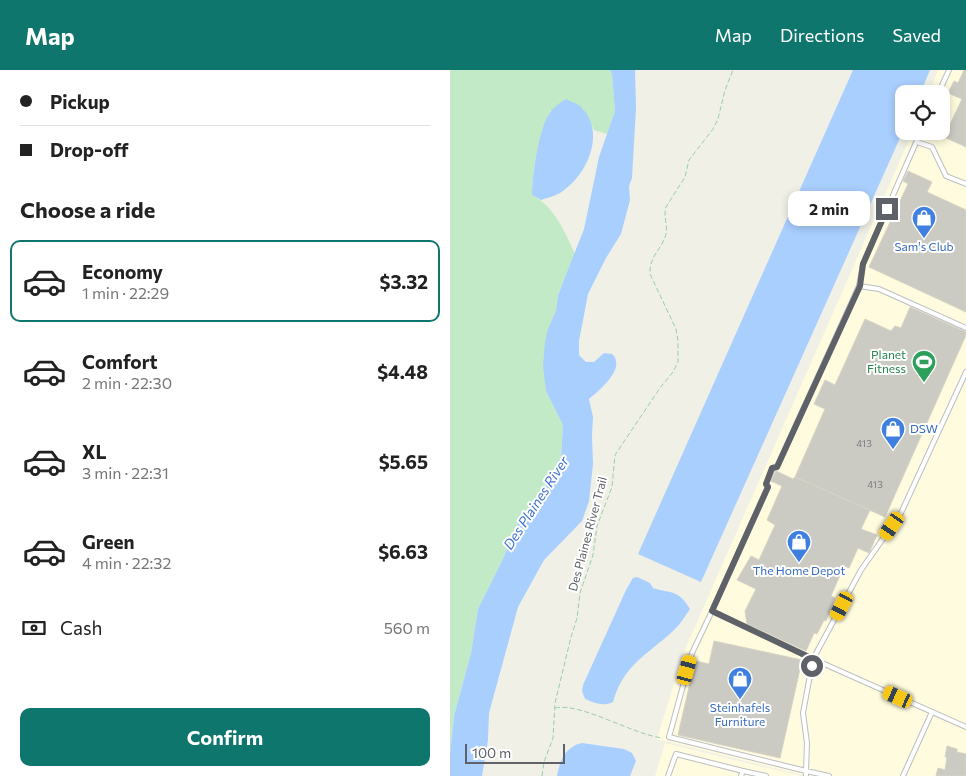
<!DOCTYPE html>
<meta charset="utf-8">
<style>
:root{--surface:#fff;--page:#f2f2f2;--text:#222;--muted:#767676;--line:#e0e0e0;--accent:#0f766e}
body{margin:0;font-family:Commissioner,sans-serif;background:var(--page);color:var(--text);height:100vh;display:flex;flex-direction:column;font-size:19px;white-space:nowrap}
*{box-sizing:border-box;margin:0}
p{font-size:16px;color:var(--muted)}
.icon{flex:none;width:28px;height:28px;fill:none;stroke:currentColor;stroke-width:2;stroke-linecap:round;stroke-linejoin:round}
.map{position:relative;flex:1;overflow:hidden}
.details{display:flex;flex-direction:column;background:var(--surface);width:450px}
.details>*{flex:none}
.banner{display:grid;align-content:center;height:110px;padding:0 20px;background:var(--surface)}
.fabs{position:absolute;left:445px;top:15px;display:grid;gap:10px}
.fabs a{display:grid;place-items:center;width:55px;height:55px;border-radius:10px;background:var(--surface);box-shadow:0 2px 8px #0003;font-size:25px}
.scale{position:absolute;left:15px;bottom:12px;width:100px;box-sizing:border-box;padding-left:5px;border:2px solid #5e6168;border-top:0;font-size:14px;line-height:18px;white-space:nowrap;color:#5e6168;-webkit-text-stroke:4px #fff;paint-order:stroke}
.end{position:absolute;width:22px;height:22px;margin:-11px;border:6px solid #5e6168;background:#fff;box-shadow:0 0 0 2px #fff}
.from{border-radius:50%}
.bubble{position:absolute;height:35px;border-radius:10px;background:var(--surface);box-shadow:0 2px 8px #0003;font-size:16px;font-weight:700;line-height:35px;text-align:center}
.car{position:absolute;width:15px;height:30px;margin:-15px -8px;border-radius:6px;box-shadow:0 0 4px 1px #0007;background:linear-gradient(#f5c518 24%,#345 0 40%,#f5c518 0 76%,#345 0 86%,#f5c518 0)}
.banner b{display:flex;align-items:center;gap:18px;height:48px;font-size:19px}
.banner b+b{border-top:1px solid var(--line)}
.banner i{width:12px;height:12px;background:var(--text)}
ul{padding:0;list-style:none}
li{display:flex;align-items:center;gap:15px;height:82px;margin:0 10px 8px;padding:0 10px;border:2px solid transparent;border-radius:10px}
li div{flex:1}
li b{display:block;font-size:19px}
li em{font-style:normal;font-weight:700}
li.active{border-color:var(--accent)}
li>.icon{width:45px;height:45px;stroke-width:1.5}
h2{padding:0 20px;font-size:22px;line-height:60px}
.pay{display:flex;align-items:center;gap:12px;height:55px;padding:0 20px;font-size:19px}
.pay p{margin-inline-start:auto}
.button{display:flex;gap:10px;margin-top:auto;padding:10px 20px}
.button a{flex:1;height:58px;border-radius:10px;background:var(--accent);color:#fff;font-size:20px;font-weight:700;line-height:58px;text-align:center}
header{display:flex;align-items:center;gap:30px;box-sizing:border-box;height:70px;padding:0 25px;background:var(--accent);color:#fff}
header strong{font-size:24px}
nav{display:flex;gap:28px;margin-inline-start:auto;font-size:18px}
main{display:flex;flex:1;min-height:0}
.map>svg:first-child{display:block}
</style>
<header>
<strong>Map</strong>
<nav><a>Map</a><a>Directions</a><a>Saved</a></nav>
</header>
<main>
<section class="details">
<div class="banner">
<b><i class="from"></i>Pickup</b>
<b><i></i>Drop-off</b>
</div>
<h2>Choose a ride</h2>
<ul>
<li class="active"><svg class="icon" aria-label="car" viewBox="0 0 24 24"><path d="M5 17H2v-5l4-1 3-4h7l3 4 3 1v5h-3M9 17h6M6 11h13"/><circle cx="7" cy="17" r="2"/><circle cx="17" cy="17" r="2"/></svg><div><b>Economy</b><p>1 min · 22:29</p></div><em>$3.32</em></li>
<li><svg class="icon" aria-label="car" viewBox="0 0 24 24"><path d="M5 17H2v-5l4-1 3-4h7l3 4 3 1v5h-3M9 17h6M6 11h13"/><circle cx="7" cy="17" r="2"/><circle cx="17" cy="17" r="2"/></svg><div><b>Comfort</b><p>2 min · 22:30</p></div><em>$4.48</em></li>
<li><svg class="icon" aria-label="car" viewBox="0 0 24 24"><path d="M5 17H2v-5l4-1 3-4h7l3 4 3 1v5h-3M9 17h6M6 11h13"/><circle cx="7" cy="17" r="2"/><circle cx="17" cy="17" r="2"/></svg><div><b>XL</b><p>3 min · 22:31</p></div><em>$5.65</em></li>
<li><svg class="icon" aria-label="car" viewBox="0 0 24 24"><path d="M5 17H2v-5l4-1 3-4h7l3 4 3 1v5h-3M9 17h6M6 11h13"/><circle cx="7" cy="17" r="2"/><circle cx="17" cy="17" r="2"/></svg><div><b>Green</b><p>4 min · 22:32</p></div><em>$6.63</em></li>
</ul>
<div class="pay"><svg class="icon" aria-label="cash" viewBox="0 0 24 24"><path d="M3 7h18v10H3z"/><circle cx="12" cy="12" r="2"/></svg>Cash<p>560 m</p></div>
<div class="button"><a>Confirm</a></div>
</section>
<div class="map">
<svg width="516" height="706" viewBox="0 0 516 706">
<rect width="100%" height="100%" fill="#f1f0e7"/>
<g fill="#fffbde">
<polygon points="488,0 516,0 516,706 356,706 207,669 233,584 463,61 491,61 491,24 479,24"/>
<polygon points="215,673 301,694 352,706 205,706"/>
</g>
<path fill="#c2eac7" d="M0,0h160l2,4 3,37 -8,23 -13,-4 -11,-22 -33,3c-11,25 -18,56 -18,84 22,11 33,37 43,59l-17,40 -2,16 -8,19 -2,62 17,34 -2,32 -10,21 -32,43 -17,40 -24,48 -7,44 -17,63 -4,38z"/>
<g fill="#a9cfff">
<path d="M160,0h25l1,38 -4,70 -3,8 1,14 -9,34 -15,24 -18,36 -9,47v14l7,7h8l10,-9 8,1c2,2 4,4 4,7 3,13 -18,31 -27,38l4,18 -1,18 1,29 -4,37 -7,20 -38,39 -26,47 -29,106 -1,27 -6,36h-32v-22l4,-38 17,-63 7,-44 24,-48 17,-40 32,-43 10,-21 2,-32 -17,-34 -3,-25 2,-24 3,-13 8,-19 2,-15 26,-66 15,-72 16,-46 -3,-37z"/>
<polygon points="403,0 480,0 470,24 454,24 454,59 251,512 188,484"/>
<path d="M116,29c5,3 14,5 17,10 23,26 3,68 -23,84 -5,3 -13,5 -19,7l-9,-5c0,-20 7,-69 19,-84 4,-5 10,-9 15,-12z"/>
<path d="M187,507l13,6 3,5c19,6 25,1 37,21 -5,7 -10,16 -17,22 -27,25 -49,33 -60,71 -10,5 -18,1 -28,-3l-3,-8 1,-6 43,-95 7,-12z"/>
<path d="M132,673l42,6 8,4 4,8 -6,15h-73c3,-16 8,-29 25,-33z"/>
</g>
<g fill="#cccbc3" stroke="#d7d3c5">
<polygon points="514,0 516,0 516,77 494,67 512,29 498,23 504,11 508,13"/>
<polygon points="458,101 482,112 477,122 516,140 516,242 419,197 458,114 453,111"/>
<polygon points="460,237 516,262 516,265 435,447 345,407 375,339 364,334 375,310 385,315 415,249 441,261 445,256 451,258"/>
<polygon points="326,401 343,409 345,407 420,440 411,459 427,465 419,483 408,478 399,498 394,496 381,526 385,528 376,551 374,550 367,564 364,563 356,581 297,554 295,541 306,519 287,510 301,486 309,490 325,455 317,450 332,416 321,411"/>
<polygon points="264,571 352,590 330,688 228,665 245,591 259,594"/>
<polygon points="497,676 507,679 507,682 516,684 516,706 486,706 488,698 495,700 497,687 495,687"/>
</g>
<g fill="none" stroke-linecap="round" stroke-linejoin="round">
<defs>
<g id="lane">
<polyline points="488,24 499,0"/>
<polyline points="467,72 482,77 496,106 516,114"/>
<polyline points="409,216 413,194 471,61"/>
<polyline points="262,541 318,417 316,414 323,398 327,397 409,216 429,219 516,258"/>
<polyline points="218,706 226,684 293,701"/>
<polyline points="291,706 293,701 316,706"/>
<polyline points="356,706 356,701 219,667 242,583 262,541 363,589 516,657"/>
<polyline points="379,706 356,701 357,673 353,643 363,589 411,500 451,443 516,302"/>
<polyline points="453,706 482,642"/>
</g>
</defs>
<use href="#lane" stroke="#bbbec3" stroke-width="6"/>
<g stroke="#9accaf" stroke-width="1" stroke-dasharray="5 2.5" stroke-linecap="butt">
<path d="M105,638c26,-6 78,27 108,30"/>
<path d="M92,706l2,-14 9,-24 2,-35 16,-66 6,-19 3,-25 13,-38 4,-29 15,-39 3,-32 45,-67 13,-16 5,-10v-21l-2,-12 -26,-55c-1,-19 12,-24 16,-40 2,-9 -3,-18 0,-27l19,-30 4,-17 24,-31 5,-10 7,-29 8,-20"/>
</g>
<use href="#lane" stroke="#fff" stroke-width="4"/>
</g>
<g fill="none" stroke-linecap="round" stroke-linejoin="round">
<polyline stroke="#5e6168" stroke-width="6" points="362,596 363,589 262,541 318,417 316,414 322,398 327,397 410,216 413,194 437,139"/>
</g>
<defs>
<symbol id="shop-pin" viewBox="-11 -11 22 30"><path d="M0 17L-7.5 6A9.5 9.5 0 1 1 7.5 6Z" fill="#3f7fe0" stroke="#fff"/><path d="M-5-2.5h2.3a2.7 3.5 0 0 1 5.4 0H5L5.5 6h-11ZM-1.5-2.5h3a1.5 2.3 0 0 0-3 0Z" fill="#fff"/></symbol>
<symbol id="stadium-pin" viewBox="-11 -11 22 30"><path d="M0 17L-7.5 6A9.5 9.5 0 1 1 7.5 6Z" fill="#2e9e5b" stroke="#fff"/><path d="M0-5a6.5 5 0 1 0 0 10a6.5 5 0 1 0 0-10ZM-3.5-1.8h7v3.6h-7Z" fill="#fff"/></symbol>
</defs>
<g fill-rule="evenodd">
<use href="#shop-pin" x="460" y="134" width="28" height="38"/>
<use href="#stadium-pin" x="460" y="278" width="28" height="38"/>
<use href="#shop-pin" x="429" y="345" width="28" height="38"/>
<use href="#shop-pin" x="335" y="458" width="28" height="38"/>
<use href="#shop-pin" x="276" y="595" width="28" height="38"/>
</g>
<g text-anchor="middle" stroke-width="4" stroke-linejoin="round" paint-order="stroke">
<g font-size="10" fill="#7a7c7f">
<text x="414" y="377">413</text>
<text x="425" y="418">413</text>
</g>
<g font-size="12" fill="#366cbe" stroke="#fff">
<text x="474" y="181">Sam's Club</text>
<text x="460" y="363" text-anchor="start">DSW</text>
<text x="349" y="505">The Home Depot</text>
<text x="290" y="642">Steinhafels<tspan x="290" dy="14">Furniture</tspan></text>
</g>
<g font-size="12" fill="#27864d" stroke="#fff" text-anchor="end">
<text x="456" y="289">Planet<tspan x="456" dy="14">Fitness</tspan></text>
</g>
<g font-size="12" fill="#5e6168" stroke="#fff">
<text transform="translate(138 464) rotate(-75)" y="4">Des Plaines River Trail</text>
</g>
<g font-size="14" font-style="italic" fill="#4275cd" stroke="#fff">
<text transform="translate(86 433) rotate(-57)" y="5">Des Plaines River</text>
</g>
</g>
</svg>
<div class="fabs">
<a><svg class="icon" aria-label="locate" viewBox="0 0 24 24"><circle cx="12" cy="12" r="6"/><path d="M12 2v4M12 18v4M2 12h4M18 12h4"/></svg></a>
</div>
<div class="scale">100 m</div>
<i class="end from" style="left:362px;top:596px"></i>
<i class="end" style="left:437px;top:139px"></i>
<div class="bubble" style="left:338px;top:121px;width:82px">2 min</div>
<i class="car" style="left:442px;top:456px;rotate:215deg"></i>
<i class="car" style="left:392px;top:536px;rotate:208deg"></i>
<i class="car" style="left:237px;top:600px;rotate:15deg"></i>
<i class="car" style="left:448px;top:627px;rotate:294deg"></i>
</div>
</main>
